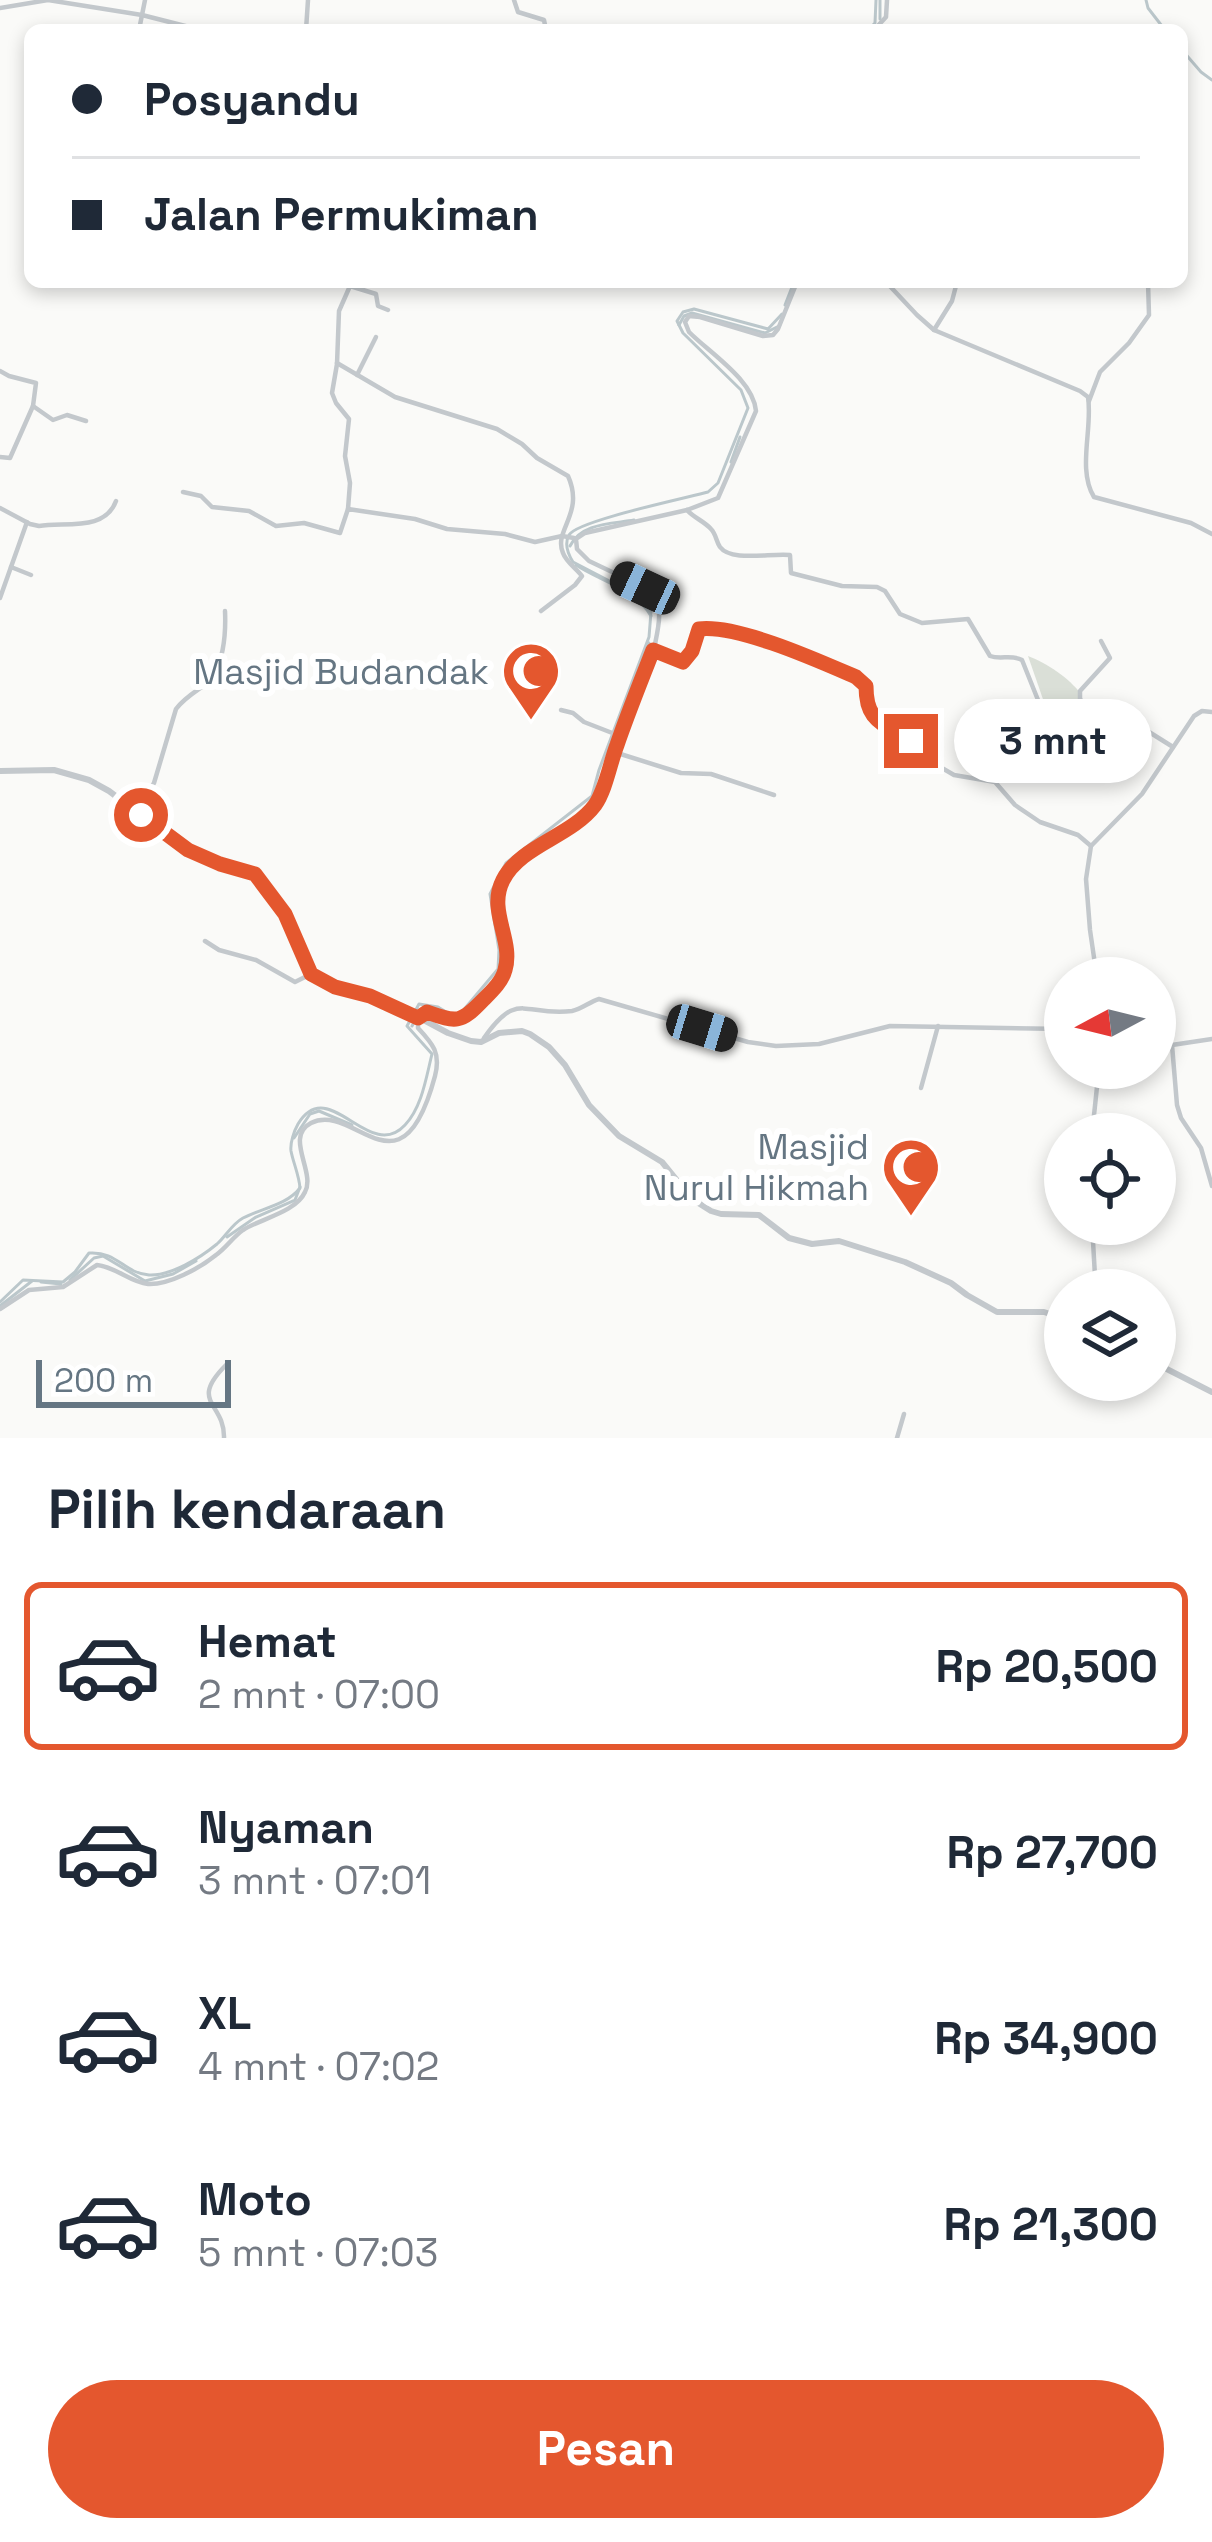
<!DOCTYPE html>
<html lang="id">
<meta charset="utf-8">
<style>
:root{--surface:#fff;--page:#f2f2f3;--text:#1f2937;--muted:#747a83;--line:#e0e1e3;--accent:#e4572e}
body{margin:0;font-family:"Space Grotesk",sans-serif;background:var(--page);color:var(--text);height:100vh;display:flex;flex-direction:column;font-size:45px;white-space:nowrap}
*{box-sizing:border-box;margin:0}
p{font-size:39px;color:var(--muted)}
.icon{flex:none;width:66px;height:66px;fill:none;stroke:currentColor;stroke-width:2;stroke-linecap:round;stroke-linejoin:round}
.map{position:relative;height:1438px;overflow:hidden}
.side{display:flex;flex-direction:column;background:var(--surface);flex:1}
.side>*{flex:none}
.hud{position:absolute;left:24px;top:24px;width:1164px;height:264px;border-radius:18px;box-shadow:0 6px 18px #0003;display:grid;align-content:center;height:264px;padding:0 48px;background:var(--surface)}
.needle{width:78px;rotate:263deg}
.tools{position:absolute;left:1044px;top:957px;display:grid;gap:24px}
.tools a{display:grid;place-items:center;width:132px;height:132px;border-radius:50%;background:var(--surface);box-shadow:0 6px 18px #0003;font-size:60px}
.scale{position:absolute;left:36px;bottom:30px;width:195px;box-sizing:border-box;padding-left:12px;border:6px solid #657683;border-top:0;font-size:33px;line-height:42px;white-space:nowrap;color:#657683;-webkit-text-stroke:9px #fff;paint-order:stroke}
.end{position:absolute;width:54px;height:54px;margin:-27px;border:15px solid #e4572e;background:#fff;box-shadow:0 0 0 6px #fff}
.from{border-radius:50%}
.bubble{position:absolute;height:84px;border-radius:42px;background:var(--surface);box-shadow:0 6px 18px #0003;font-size:39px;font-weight:700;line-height:84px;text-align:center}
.car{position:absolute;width:36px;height:72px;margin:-36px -18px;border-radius:15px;box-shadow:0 0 9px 3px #0007;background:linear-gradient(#222 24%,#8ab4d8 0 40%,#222 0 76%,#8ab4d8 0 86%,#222 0)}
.hud b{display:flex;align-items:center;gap:42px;height:114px;font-size:45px}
.hud b+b{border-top:3px solid var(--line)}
.hud i{width:30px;height:30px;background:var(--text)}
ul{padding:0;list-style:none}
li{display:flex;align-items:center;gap:36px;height:168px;margin:0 24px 18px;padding:0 24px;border:6px solid transparent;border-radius:18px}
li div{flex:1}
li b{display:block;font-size:45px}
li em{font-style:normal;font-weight:700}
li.on{border-color:var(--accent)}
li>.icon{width:108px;height:108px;stroke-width:1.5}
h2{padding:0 48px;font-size:54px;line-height:144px}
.primary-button{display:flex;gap:24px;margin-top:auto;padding:24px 48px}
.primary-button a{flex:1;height:138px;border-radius:72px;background:var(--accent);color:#fff;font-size:48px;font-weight:700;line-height:138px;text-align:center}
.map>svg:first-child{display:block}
</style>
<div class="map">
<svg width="1212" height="1438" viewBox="0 0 1212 1438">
<rect width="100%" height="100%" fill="#fafaf8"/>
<path fill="#dadfd7" d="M1028,656c19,7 41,22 53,38l-2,5 -19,12 -15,-6z"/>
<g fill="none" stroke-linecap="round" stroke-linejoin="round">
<g stroke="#bbc7cb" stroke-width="3">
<polyline points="1146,0 1148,8 1165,30"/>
<polyline points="880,19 880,0"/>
<polyline points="868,30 875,23 876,0"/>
<polyline points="1182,50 1201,72 1212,80"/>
<polyline points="785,305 794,282"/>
<polyline points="679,325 684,316 692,313 765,333 779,326"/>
<polyline points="731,462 740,437"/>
<path d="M570,546c11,-23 41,-22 64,-26"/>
<path d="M576,565c24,16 60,24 75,51"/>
<polyline points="555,833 593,803 649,643"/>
<polyline points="473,1007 490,988"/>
<polyline points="412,1026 421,1010 431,1008 444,1016"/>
<polyline points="294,1138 310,1114 319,1111 352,1125"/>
<polyline points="227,1237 256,1217 295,1200 300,1187"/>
<polyline points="70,1280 94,1258 103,1256 145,1281 173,1274 196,1261"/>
<polyline points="41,1282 61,1284"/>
<path d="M0,1302l23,-22 40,2 12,-10 14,-19c29,-2 34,20 60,22 22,1 51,-17 68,-31 9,-8 15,-20 26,-26 19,-10 44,-13 57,-30 -1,-13 -7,-26 -9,-37 -1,-8 3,-20 7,-27 31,-51 71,40 107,1 17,-18 21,-47 27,-71l-25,-28 12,-22 19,3 13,8 10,-2 37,-44 1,-19 -9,-56 16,-31 86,-67 7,-26 50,-133 2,-25 -7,-13 -71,-37c-5,-8 -9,-18 -4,-27 7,-14 117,-37 139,-43l10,-9 30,-75 -7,-18 -58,-57 -6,-12 6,-9 11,-3 74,20 14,-15"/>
<polyline points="0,1306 32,1281"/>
</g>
<g stroke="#c3c8cc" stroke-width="4.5">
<polyline points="514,0 518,12 544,20 546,30"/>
<polyline points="0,8 48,0 142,15 201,30"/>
<polyline points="139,30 145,0"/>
<polyline points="306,30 308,0"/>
<polyline points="874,30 886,17 887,0"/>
<path d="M886,282l31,33 17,15 146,61 8,6c5,31 -11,72 6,100l97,26 21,11"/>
<polyline points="934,330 952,301 957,282"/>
<path d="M337,363l58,34 102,32 25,15 15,14 31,18c17,38 -15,54 -5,77 3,9 14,16 19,23l-7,9 -34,26"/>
<polyline points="0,371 9,376 36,383 33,406"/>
<polyline points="357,375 376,337"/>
<polyline points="1089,401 1100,372 1129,343 1149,315 1148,282"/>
<polyline points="0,457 10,458 33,406 53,420 67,415 86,421"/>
<polyline points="183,492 201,496 212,507 249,511 276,526 304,523 340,533 348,509 415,519 447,529 505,534 535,542 562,536 574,538"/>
<path d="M0,508l30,16 9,2c28,-4 66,5 77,-25"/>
<polyline points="348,509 350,483 345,456 349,419 336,403 332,393 337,364 339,311 350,286 376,294 378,306 388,310"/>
<path d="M687,510c7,8 17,11 24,19 5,5 5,12 9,18 11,15 50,6 70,8l1,18 51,13 35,1 8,4 15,23 22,9 46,-4 22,37c11,4 21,-2 32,4l16,40 9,11 17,3 24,-5"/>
<polyline points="11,567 27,522"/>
<polyline points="0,598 11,567 31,575"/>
<polyline points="1101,641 1110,658 1080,691 1080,699 1088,709 1105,707 1114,710 1173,747"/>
<path d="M653,650l33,11 6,-10 6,-21c35,-8 122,32 158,47l10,8 1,20 5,12 39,24 19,20 24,14 41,7 20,23 25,17 38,13 13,11"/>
<polyline points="561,710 573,713 584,722 620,736"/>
<polyline points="614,752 681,773 711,774 774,795"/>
<path d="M136,811l18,-28 22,-74c8,-11 19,-17 30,-25 18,-16 20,-51 19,-73"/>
<polyline points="205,941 219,950 256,960 295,982 311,974"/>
<polyline points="1097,978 1090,930 1086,879 1091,846 1142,794 1194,716 1202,711 1212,712"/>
<path d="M484,1038c34,-49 41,-21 88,-27 10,-2 17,-9 27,-12l149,43 28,4 43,-2 71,-18 175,3"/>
<polyline points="1155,1043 1172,1045 1212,1039"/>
<polyline points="1172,1045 1177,1105 1181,1118 1201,1148 1212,1186"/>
<polyline points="921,1088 938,1026"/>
<polyline points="1092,1134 1099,1068"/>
<polyline points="1089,1290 1095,1276 1092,1224"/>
<path d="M0,1309l29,-19 34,-3 34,-22c19,2 33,17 51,19 21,1 52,-16 68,-29 10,-7 17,-18 27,-25 17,-11 53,-18 62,-38 11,-20 -21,-55 6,-69 44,-22 90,80 124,-47 6,-23 -2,-32 -17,-48v-10l9,-5c29,9 34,10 56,-13 51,-55 -4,-71 19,-118 17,-36 67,-45 92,-75 12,-15 16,-42 22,-60 12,-35 26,-69 39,-103 4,-19 8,-36 -3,-53l-63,-30 -12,-12 -1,-10 9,-6 102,-23 31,-12 38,-87c-3,-31 -45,-57 -67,-79l-4,-10 4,-6 11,1 63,19 10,-1 5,-6 19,-47"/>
<path d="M224,1438c1,-36 -36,-35 2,-73"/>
<polyline points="897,1438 904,1414"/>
</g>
<g stroke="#c3c8cc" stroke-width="6">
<polyline points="0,771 54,770 89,780 109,791 187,850 220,864 255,874 285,915 311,974 335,987 403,1009 448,1033 471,1041 481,1042 499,1033 522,1031 530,1034 549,1047 565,1065 589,1105 619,1136 662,1162 692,1199 711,1211 721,1214 759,1215 789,1238 812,1244 839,1241 905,1262 951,1283 967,1295 997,1312 1044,1312 1065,1319"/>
<polyline points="1155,1363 1212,1392"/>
</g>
</g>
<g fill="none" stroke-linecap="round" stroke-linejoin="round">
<path stroke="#e4572e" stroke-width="15" d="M141,815l47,35 32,14 35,10 30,40 26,60 24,13 35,9 48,22 9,-6c30,11 34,11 56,-12 8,-8 19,-18 22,-30 9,-30 -18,-59 -2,-90 18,-35 68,-43 92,-75 11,-16 15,-42 22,-60 11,-32 24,-64 36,-95l30,12 9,-11 7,-22c38,-5 120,32 157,48l10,9c0,38 18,36 45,55"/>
</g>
<defs>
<symbol id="mosque-pin" viewBox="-11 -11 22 30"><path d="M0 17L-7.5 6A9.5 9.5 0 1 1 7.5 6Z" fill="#e4572e" stroke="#fff"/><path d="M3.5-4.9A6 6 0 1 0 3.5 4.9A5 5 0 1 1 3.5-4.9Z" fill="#fff"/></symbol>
</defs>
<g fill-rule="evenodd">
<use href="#mosque-pin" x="498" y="638" width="66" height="90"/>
<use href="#mosque-pin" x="878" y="1134" width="66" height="90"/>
</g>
<g text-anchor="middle" stroke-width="12" stroke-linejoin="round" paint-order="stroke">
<g font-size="36" fill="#657683" stroke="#fff" text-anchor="end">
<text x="489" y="684">Masjid Budandak</text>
<text x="869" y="1159">Masjid<tspan x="869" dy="41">Nurul Hikmah</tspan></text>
</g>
</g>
</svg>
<div class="tools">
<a><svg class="needle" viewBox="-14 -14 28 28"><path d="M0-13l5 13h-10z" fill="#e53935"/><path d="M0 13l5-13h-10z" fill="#747a83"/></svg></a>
<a><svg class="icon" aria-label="locate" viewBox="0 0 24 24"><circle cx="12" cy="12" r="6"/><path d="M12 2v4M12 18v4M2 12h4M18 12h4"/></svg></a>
<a><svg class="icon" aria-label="layers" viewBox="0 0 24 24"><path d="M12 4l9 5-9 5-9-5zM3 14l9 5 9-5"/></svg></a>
</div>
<div class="scale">200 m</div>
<i class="end from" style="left:141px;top:815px"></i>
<i class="end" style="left:911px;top:741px"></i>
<div class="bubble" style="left:954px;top:699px;width:198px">3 mnt</div>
<i class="car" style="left:645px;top:588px;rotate:295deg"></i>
<i class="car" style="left:702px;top:1028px;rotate:107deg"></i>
<div class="hud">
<b><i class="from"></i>Posyandu</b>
<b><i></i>Jalan Permukiman</b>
</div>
</div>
<section class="side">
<h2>Pilih kendaraan</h2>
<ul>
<li class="on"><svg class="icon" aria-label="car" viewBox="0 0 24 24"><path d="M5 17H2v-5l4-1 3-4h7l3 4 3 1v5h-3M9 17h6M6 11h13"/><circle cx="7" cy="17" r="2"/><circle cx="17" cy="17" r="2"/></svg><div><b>Hemat</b><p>2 mnt · 07:00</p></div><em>Rp 20,500</em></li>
<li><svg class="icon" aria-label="car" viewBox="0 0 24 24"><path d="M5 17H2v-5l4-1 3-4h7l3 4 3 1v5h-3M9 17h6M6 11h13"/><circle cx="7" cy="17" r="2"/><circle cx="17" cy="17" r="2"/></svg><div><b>Nyaman</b><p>3 mnt · 07:01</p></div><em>Rp 27,700</em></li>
<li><svg class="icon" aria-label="car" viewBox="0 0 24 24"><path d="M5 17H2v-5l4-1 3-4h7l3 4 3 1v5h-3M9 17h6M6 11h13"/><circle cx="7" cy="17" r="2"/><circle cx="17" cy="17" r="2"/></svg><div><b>XL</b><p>4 mnt · 07:02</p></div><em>Rp 34,900</em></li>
<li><svg class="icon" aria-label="car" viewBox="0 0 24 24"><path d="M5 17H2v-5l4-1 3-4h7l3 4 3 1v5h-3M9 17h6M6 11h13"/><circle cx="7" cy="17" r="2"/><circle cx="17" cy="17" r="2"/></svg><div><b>Moto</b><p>5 mnt · 07:03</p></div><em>Rp 21,300</em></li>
</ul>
<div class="primary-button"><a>Pesan</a></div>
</section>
